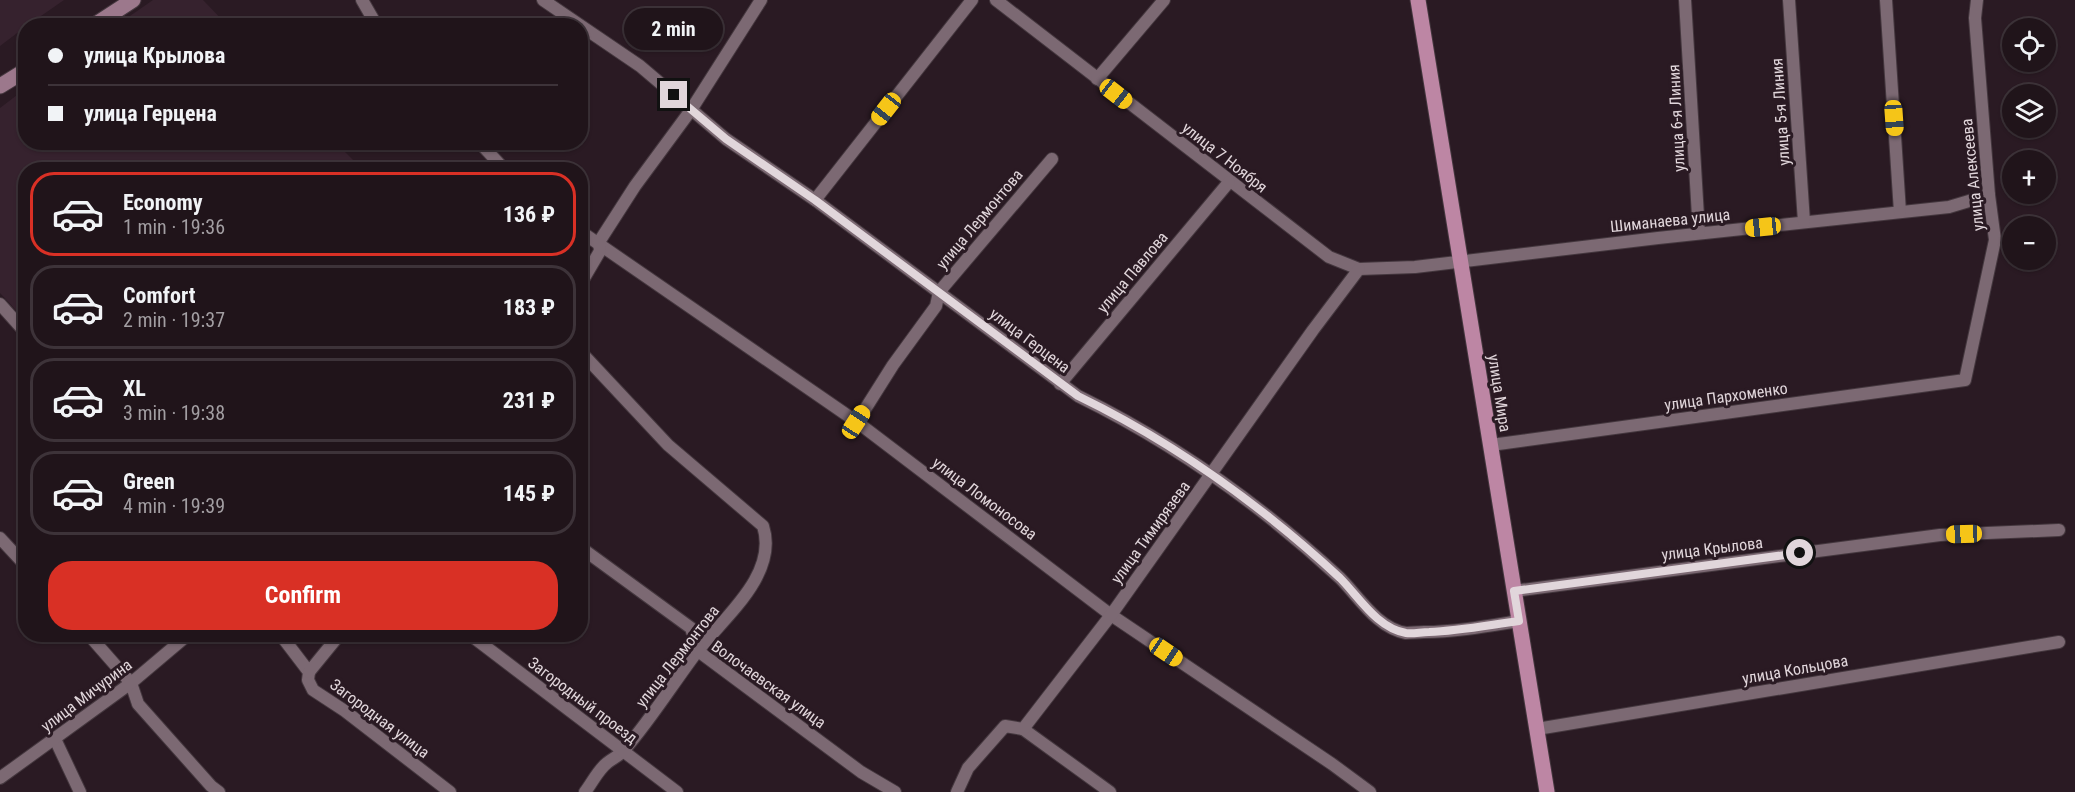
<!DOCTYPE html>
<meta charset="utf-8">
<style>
:root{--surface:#20141a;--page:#2d2127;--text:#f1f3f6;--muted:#a29ea2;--line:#3d3339;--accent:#d93025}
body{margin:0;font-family:"Roboto Condensed",sans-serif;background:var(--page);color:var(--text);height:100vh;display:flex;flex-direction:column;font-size:22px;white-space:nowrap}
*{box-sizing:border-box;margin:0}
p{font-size:20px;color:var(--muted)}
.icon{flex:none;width:33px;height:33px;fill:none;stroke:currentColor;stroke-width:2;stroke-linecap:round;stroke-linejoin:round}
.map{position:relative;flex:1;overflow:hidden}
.sheet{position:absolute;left:18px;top:162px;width:570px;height:480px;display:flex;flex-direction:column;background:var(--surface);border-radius:24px;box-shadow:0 2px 4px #0004,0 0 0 2px var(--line)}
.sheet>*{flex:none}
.banner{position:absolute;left:18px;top:18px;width:570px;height:132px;border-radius:24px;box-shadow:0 2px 4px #0004,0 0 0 2px var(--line);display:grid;align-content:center;height:132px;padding:0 30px;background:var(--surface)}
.buttons{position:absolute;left:2002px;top:18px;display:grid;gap:12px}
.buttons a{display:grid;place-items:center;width:54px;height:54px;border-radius:50%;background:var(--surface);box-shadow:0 2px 4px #0004,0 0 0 2px var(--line);font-size:30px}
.end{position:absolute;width:27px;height:27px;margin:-14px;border:8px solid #e1d6db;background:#111;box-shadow:0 0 0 3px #111}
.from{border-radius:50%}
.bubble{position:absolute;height:42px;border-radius:21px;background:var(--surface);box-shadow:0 2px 4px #0004,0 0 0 2px var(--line);font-size:20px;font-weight:700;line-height:42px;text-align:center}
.car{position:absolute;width:18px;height:36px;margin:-18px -9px;border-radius:8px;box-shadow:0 0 4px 2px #0007;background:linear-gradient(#f5c518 24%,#345 0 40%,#f5c518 0 76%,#345 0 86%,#f5c518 0)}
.banner b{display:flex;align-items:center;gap:21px;height:57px;font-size:22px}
.banner b+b{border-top:2px solid var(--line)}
.banner i{width:15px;height:15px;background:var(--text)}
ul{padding:10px 0 0;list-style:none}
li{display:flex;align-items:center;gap:18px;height:84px;margin:0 12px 9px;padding:0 18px;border:3px solid var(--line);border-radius:24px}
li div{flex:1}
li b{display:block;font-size:22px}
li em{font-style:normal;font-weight:700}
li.active{border-color:var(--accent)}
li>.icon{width:54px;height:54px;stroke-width:1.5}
.cta{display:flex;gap:12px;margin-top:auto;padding:12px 30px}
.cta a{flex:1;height:69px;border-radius:24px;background:var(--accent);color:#fff;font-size:24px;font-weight:700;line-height:69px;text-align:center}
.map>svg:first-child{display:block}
</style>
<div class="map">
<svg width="2075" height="792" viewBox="0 0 2075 792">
<rect width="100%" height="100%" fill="#2a1a23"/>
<g fill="#36222e">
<polygon points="0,0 64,0 28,25 26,26 25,27 0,46"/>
<polygon points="153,0 203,0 227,25 117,25"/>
<polygon points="25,89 26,142 336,143 362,169 26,170 25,320 0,293 0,108"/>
</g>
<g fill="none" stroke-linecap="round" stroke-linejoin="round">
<defs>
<g id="street">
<polyline points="362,0 377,26"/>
<path d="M543,0l97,66 86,73 89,61 263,196c96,47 183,109 262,182 19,19 37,50 66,55 5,0 12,-1 18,-1 32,0 64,-6 95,-11"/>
<polyline points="996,0 1329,257 1359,269 1415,267 1658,238 1949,207 1989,195"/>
<polyline points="1685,0 1699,233"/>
<polyline points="1789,0 1804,222"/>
<polyline points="1886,0 1900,212"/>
<polyline points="1097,79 1164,0"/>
<polyline points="479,142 505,170"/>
<polyline points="815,200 972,0"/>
<polyline points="580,231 857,422 1111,615 1332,764 1370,792"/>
<polyline points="580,285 600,251 599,242 635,186 691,110 761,0"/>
<polyline points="0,304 26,333"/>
<path d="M580,351l88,94 95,81c16,49 -41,93 -67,127 -24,32 -45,66 -71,96 -4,6 -12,9 -18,14 -9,7 -15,20 -22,29"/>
<polyline points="1060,384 1229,182"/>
<polyline points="857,422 893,365 936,306 939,292 1052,159"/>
<polyline points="1491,445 1965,380 1995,240 1989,195 1975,18 1977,0"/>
<polyline points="0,538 26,566"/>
<polyline points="580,547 691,628 698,651 861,772 895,792"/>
<polyline points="1514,591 1940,535 2059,530"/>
<polyline points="88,634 131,683 138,704 211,786 219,792"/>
<polyline points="280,634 309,672 308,680 313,690 345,711 450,792"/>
<polyline points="469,634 677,792"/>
<polyline points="309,672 340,634"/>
<polyline points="1023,729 1110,792"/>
<polyline points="1537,729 2059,642"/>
<polyline points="55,739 80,792"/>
<polyline points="0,778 131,683 189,634"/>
<polyline points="957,792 968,768 1005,726 1023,729 1111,615 1313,330 1359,269"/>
</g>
<g id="secondary">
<polyline points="93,26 133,0"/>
<polyline points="0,86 26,70"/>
</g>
<polyline id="primary" points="1418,0 1547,792"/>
</defs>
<use href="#street" stroke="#44373e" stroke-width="14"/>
<use href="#secondary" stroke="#44373e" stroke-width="17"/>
<use href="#primary" stroke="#44373e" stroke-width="17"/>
<use href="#street" stroke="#7c6973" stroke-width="12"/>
<use href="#secondary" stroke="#9c788c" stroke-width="15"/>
<use href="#primary" stroke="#bd86a4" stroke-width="15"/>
</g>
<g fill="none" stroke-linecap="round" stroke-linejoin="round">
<path stroke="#e1d6db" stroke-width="8" d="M674,95l52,44 89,61 263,196c97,47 183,109 262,182 19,19 37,50 66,55 7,1 15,-1 23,-1 30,-1 60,-7 90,-11l-5,-30 286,-38"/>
</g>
<g text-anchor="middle" stroke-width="6" stroke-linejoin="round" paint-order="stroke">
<g font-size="16" fill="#e1d6db" stroke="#2a1a23">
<text transform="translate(1780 112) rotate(-94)" y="6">улица 5-я Линия</text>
<text transform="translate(1676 118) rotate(-93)" y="6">улица 6-я Линия</text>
<text transform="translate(1225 157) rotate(38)" y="6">улица 7 Ноября</text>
<text transform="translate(1972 175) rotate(-96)" y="6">улица Алексеева</text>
<text transform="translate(979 219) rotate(-50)" y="6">улица Лермонтова</text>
<text transform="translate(1670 220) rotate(-6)" y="6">Шиманаева улица</text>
<text transform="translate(1132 272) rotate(-50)" y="6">улица Павлова</text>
<text transform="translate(1030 340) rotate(37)" y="6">улица Герцена</text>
<text transform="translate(1500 393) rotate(81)" y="6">улица Мира</text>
<text transform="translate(1726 396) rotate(-8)" y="6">улица Пархоменко</text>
<text transform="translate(985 498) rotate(37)" y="6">улица Ломоносова</text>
<text transform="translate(1150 532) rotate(-54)" y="6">улица Тимирязева</text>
<text transform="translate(1712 548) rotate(-7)" y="6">улица Крылова</text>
<text transform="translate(677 656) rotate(-52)" y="6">улица Лермонтова</text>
<text transform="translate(1795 669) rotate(-10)" y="6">улица Кольцова</text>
<text transform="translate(769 684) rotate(36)" y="6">Волочаевская улица</text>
<text transform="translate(86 695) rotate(-37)" y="6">улица Мичурина</text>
<text transform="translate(583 700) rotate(37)" y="6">Загородный проезд</text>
<text transform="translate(380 718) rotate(37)" y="6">Загородная улица</text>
</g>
</g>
</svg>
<div class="buttons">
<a><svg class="icon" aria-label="locate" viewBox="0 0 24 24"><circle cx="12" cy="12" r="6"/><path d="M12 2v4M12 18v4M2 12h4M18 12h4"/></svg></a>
<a><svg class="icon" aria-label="layers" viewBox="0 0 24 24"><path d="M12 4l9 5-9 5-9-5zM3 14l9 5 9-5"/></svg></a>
<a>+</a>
<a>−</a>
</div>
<i class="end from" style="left:1800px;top:553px"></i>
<i class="end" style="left:674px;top:95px"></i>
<div class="bubble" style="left:624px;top:8px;width:99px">2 min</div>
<i class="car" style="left:1116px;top:94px;rotate:128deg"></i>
<i class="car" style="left:886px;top:109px;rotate:218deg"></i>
<i class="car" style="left:1894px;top:118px;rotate:176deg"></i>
<i class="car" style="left:1763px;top:227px;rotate:264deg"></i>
<i class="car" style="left:856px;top:422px;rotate:33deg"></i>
<i class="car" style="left:1964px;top:534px;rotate:268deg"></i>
<i class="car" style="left:1166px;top:652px;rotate:124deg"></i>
<div class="banner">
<b><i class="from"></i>улица Крылова</b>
<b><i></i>улица Герцена</b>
</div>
<section class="sheet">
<ul>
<li class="active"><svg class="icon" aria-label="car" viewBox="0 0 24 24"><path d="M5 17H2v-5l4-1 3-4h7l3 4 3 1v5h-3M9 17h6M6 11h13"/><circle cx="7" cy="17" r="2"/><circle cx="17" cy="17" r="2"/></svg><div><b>Economy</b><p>1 min · 19:36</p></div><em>136 ₽</em></li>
<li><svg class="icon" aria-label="car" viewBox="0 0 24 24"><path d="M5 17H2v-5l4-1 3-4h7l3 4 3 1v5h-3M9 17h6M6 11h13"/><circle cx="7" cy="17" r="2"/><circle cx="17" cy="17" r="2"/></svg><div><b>Comfort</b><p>2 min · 19:37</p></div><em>183 ₽</em></li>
<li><svg class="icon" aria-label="car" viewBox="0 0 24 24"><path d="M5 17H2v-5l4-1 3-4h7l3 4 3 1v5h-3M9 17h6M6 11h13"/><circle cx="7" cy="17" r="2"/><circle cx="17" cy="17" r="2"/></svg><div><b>XL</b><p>3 min · 19:38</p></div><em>231 ₽</em></li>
<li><svg class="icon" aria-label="car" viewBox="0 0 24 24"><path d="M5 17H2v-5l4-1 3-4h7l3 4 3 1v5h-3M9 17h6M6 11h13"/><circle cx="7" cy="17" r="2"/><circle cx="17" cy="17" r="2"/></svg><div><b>Green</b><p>4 min · 19:39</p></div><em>145 ₽</em></li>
</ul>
<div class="cta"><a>Confirm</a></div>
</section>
</div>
